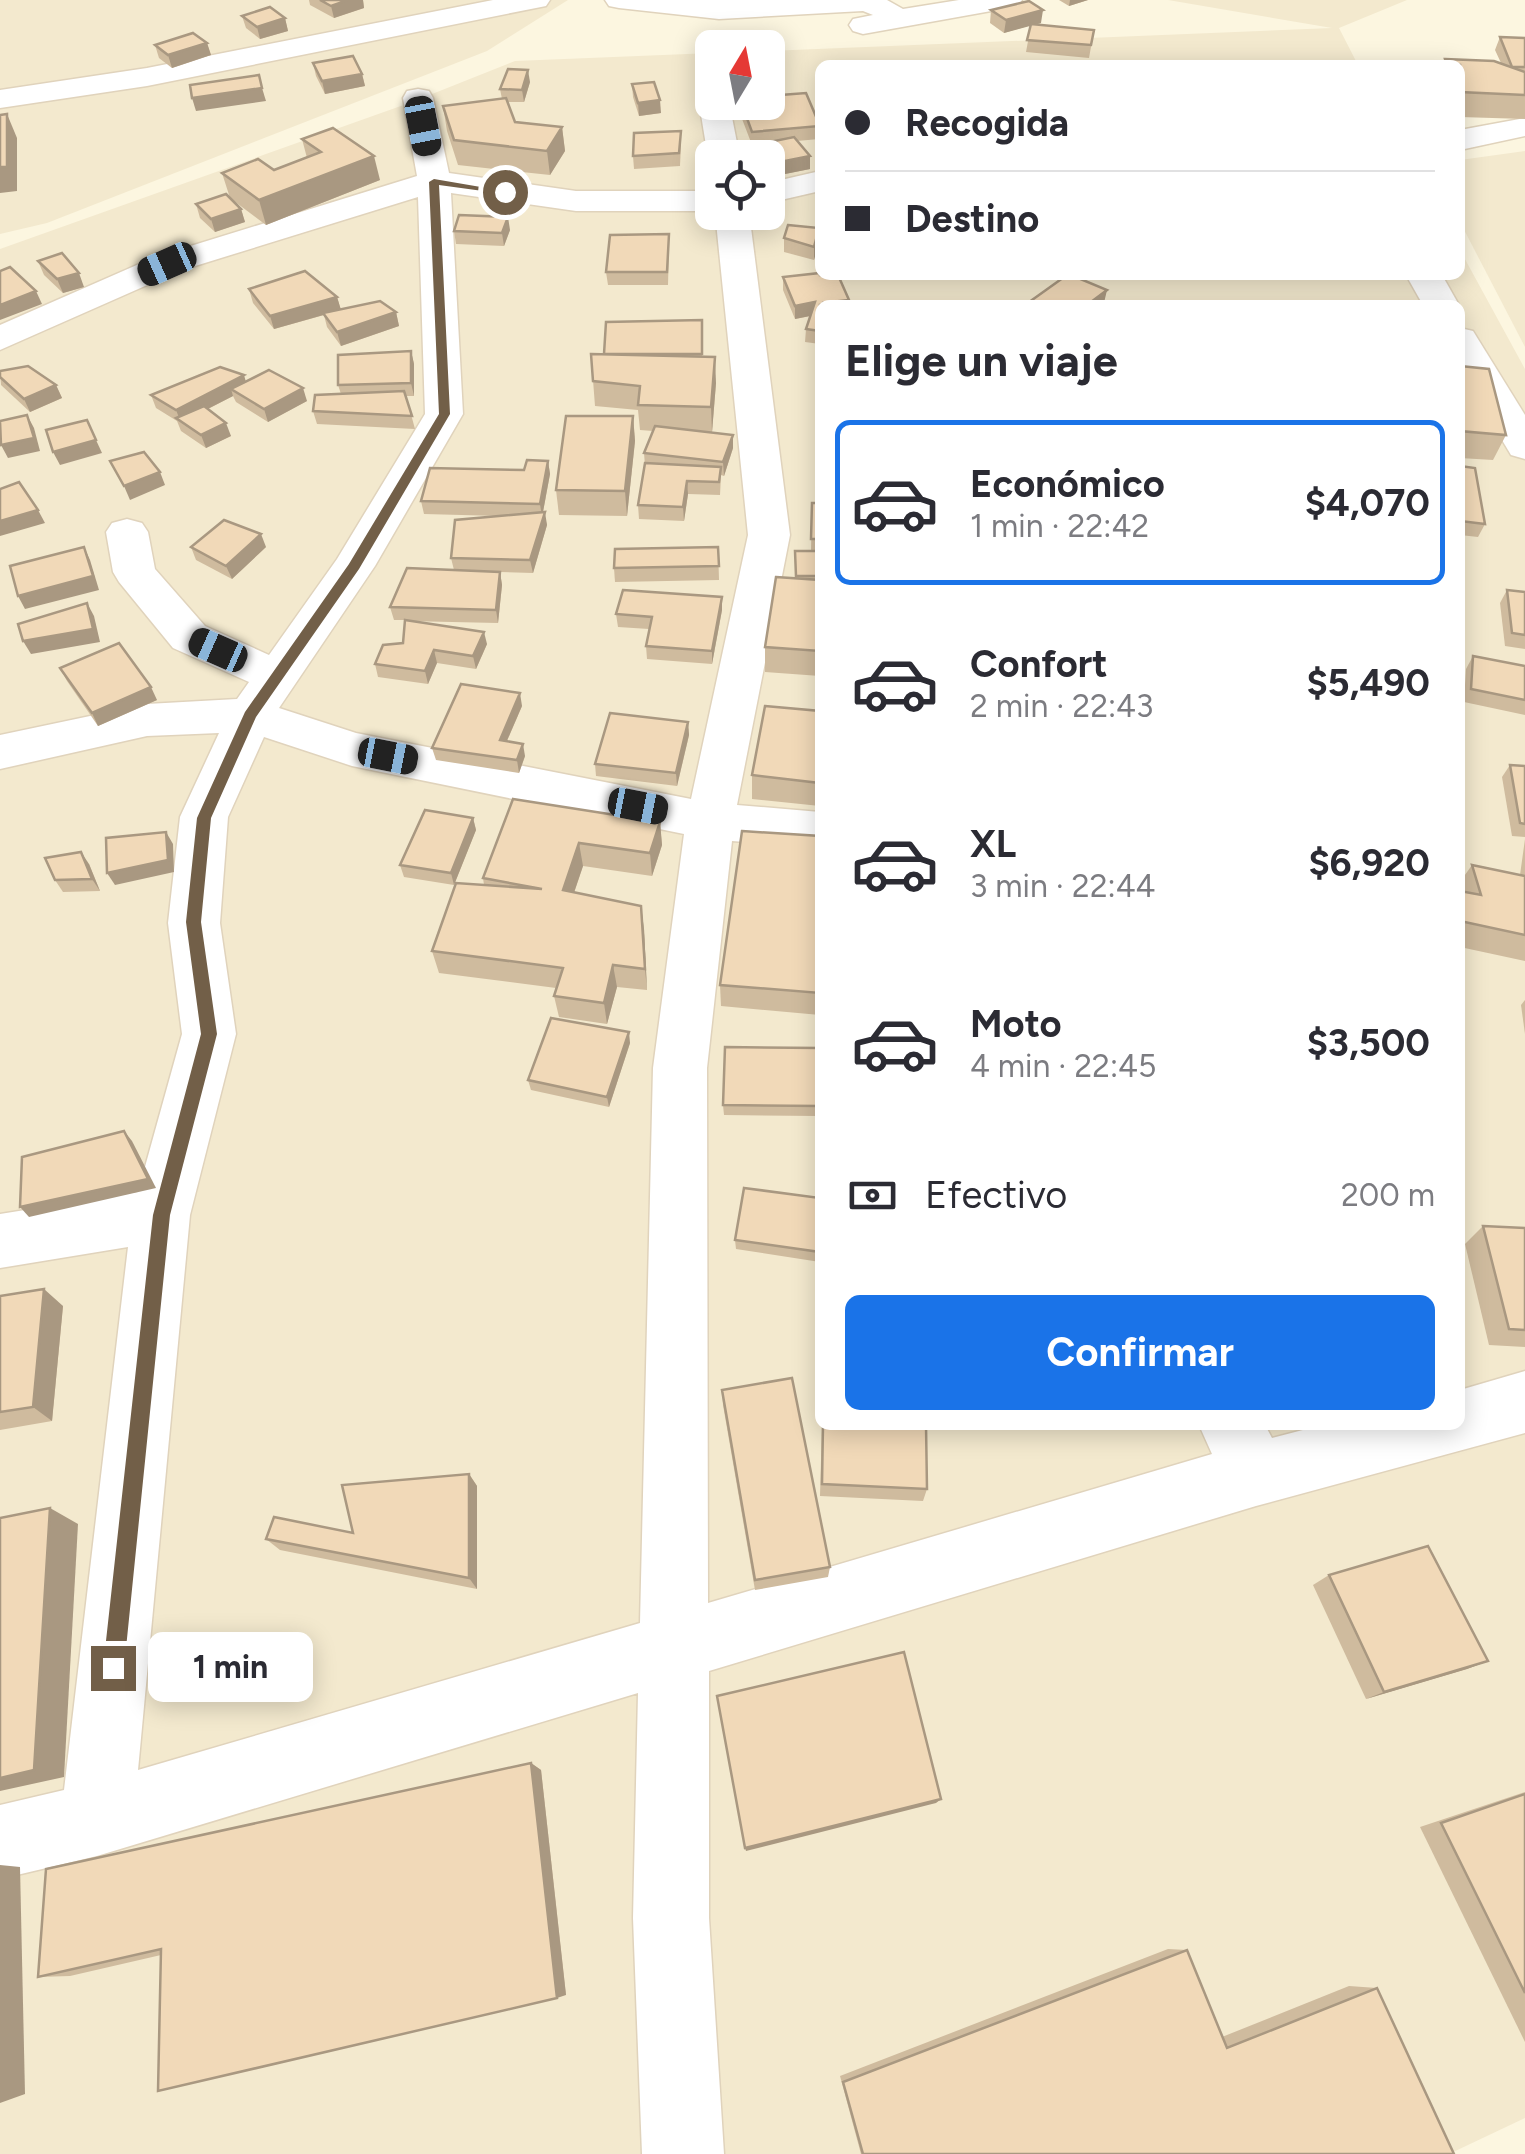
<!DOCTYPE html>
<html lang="es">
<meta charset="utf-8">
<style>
:root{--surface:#fff;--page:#f7f7f7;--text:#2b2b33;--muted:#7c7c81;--line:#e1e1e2;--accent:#1a73e8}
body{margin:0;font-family:Figtree,sans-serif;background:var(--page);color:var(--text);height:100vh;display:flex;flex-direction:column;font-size:38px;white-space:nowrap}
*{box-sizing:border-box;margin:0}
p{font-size:32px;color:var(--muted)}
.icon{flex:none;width:55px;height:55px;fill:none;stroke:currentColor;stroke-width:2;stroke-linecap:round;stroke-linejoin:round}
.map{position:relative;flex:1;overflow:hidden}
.sheet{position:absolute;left:815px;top:300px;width:650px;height:1130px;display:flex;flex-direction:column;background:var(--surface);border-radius:15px;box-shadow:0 5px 25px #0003}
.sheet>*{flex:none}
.top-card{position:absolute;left:815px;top:60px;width:650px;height:220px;border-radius:15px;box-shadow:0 5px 25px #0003;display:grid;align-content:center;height:220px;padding:0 30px;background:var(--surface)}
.needle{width:65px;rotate:10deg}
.tools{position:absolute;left:695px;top:30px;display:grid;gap:20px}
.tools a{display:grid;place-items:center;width:90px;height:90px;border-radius:15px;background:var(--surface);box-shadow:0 5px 25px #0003;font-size:50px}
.end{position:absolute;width:45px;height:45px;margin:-22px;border:12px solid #725f48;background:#fff;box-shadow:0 0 0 5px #fff}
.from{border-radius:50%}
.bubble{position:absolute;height:70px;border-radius:15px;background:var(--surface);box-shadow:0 5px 25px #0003;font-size:32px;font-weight:700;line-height:70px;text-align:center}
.car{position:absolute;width:30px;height:60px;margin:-30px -15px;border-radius:12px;box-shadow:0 0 8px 2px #0007;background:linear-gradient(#222 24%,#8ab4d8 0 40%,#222 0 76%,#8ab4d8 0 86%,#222 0)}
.top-card b{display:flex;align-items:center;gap:35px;height:95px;font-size:38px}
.top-card b+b{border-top:2px solid var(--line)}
.top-card i{width:25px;height:25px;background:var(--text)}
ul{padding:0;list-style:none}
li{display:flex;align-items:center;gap:30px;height:165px;margin:0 20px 15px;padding:0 10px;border:5px solid transparent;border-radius:15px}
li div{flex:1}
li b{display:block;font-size:38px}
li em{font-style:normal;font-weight:700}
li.on{border-color:var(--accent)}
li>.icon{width:90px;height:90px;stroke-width:1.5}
h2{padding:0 30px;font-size:45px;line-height:120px}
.pay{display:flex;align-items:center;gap:25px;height:110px;padding:0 30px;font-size:38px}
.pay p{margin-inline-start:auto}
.button{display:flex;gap:20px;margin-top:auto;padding:20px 30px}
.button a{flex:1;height:115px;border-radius:15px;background:var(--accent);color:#fff;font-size:40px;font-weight:700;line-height:115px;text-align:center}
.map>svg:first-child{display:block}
</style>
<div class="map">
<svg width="1525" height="2154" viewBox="0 0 1525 2154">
<rect width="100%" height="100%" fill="#fcf6e0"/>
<g fill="#f3e9ce" fill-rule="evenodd">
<polygon points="0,0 568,0 487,51 47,223 0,234"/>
<path d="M1168,0h239l-68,28 19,37h-538v210h640v-25l65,119v1749l-76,36h-1449v-1905l412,-147 103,-41 197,-8v49h56v-51l564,-23zM712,158h56v54h-56zM820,305h640v1120h-640z"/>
<polygon points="1525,151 1525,347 1460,222 1460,160"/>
</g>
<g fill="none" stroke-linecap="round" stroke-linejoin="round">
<defs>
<g id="minor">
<polygon points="493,0 550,0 546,6 536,8 147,86 0,108 0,90 147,68"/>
<polygon points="605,0 887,0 903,9 959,0 1022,0 1018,6 1008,8 863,34 853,31 849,25 853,19 873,15 863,11 719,19 619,8 609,6"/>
<path d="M418,89l11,2 4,7 16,75 127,18h136v20h-136l-125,-18 12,221 -88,152 -96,142 77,25 335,66 57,-264 -33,-323h34l41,323 -53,270 83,7v36l-88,-7 -25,227 1,535 504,-149 -13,-29h66l7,13 50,-13h138v-35l65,-19v62l-269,73 -547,165v247l15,236h-82l-9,-236 5,-225 -541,163 -97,23v-74l64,-15 64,-543 -128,21v-54l138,-22 44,-158 -14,-111 12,-106 39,-84 -72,3 -147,33v-34l147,-31 90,-5 12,-17 -76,-34 -54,-66 -6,-10 -7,-40 6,-9 15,-4 15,4 6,9 7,37 50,57 64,29 68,-96 88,-145 -7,-217 -239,74 -179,79v-25l155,-68 262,-81 -14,-78 4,-7zM264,737l88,29 332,68 -31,234 -13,555 -502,147 52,-555 46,-181 -16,-111 8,-106z"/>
<polygon points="712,93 712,102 729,102 740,158 712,158 712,165 708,158 699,102 703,95"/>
<polygon points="1525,118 1525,136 1460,150 1460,130"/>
<polygon points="820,171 820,191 768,203 768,183"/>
<polygon points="1406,275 1442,275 1459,305 1423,305"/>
<polygon points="1460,328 1473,331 1525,415 1525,459 1511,455 1460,370"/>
</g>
</defs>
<use href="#minor" stroke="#e0d3bc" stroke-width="3"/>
<use href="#minor" fill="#fff" fill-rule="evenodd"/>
</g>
<g fill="#cfbb9e">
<polygon points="309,0 363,0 364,8 334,18 310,5"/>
<polygon points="1059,0 1088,0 1069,6"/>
<polygon points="991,10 1041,23 1034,25 1094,30 1089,58 1026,52 1031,25 1004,33 990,23"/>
<polygon points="242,16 285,18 288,31 260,39 246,28"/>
<polygon points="1500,37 1525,38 1525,119 1460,117 1460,65 1442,65 1445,59 1501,63 1495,50"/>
<polygon points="207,43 211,55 172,68 159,58 155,45"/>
<polygon points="313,63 362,74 365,86 325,94 316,76"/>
<polygon points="530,82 524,102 507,102 515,122 562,127 565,151 550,175 458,165 447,131 443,106 502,99 500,89"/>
<polygon points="632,84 661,113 639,116 633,97"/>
<polygon points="739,102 768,102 820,126 819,139 797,141 810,169 770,177 768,174 768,158 755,158 755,145 760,144 752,145 739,111"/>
<polygon points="302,139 380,180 266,225 230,198 222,173 274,170 307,158"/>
<polygon points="681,144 680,166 634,169 633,156"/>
<polygon points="196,204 241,209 245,222 215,232 200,218"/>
<polygon points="819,228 819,241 814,260 784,252 784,238"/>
<polygon points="510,230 504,246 456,244 454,231"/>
<polygon points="669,247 668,285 608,285 606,272"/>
<polygon points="38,261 84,287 63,293 44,275"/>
<polygon points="783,277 849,300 849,305 820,305 820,344 805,342 806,329 810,316 795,319 783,290"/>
<polygon points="249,289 337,297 341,310 396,312 399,326 341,346 327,327 324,315 274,329 253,303"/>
<polygon points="702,320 702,357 716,383 712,432 733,448 724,476 721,475 720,495 688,494 684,521 639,519 638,505 645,466 644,453 653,431 640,430 638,410 595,406 591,354 604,354"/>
<polygon points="411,351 414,364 414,396 406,396 415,429 317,424 313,411 341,394 338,385"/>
<polygon points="1460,366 1506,435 1493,460 1460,458"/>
<polygon points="0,371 56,385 62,398 30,412 1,385"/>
<polygon points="246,382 307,401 268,422 236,402 233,396 208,409 231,436 206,448 181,431 177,421 156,408 151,395"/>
<polygon points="633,416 635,441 627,516 559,515 556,490"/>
<polygon points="548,461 550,474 543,512 547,525 533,573 500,572 502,585 498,623 406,621 487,644 476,669 437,663 428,684 378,677 375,664 403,643 405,620 394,620 390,607 454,570 451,558 499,516 424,514 421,501 524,470"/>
<polygon points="1460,466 1485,524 1478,537 1460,535"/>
<polygon points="812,503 820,503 820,676 765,672 765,647 795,578 795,551 811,551"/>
<polygon points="191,547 266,547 232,579 196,560"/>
<polygon points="718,547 719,580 615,582 614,568"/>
<polygon points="1507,590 1525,592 1525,649 1505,646 1500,603"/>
<polygon points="722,597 722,610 712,664 647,659 646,646 649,629 618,627 616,614"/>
<polygon points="1473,656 1525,666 1525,715 1464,702 1466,669"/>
<polygon points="60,668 157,700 98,726 67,681"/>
<polygon points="522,706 507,741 525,756 519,773 436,760 432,748"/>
<polygon points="820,711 820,806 752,799 752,775"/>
<polygon points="688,722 689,735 677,786 596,776 595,764"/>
<polygon points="1510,765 1525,766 1525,837 1512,836 1502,777"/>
<polygon points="513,799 660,822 662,845 652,876 583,866 574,893 644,929 647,990 617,987 607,1024 559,1017 554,996 556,988 439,973 432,951 484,885 483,878"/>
<polygon points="473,818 476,830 454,885 404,877 400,865"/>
<polygon points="820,836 820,1015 721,1006 720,985"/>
<polygon points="1525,839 1525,961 1460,947 1460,882 1472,865 1520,875"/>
<polygon points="89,864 100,891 63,892 55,880"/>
<polygon points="1525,1000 1525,1034 1521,1005"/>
<polygon points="630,1043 609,1107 531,1090 528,1080"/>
<polygon points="820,1048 820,1166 818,1116 724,1115 723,1105"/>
<polygon points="820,1198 820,1262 736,1249 735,1240"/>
<polygon points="1483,1226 1525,1228 1525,1347 1489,1345 1465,1244"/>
<polygon points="0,1296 63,1306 52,1421 0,1430"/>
<polygon points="722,1390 830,1567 828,1577 755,1590 723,1405"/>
<polygon points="822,1425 926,1425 927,1489 923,1501 820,1496"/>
<polygon points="469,1474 477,1486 477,1589 280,1550 266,1539 353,1533"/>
<polygon points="1329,1575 1488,1661 1467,1669 1366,1699 1313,1585"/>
<polygon points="531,1763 541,1770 566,1995 161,1955 70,1976 38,1977"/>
<polygon points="1525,1792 1525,2042 1420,1827"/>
<polygon points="1168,1949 1187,1950 1222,2037 1349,1986 1377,1988 1454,2154 861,2154 840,2076"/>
</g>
<g fill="#a99881">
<polygon points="348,0 363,0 364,8 334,18 331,6"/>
<polygon points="1070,0 1088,0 1069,6"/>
<polygon points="1043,10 1041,23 1004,33 1006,20"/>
<polygon points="285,18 288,31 260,39 257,27"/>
<polygon points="207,43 211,55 172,68 168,55"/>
<polygon points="528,70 530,82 524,102 522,90"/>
<polygon points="362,74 365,86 325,94 322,81"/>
<polygon points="262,88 266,101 196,111 192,98"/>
<polygon points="660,100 661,113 639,116 638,103"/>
<polygon points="7,114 17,138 17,191 0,193 0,167"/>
<polygon points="562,127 565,151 550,175 547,151"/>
<polygon points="374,156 380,180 266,225 259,200"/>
<polygon points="810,156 810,169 770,177 770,164"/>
<polygon points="241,209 245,222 215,232 211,219"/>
<polygon points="508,217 510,230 504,246 502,233"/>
<polygon points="819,228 819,241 814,260 814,247"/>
<polygon points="79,273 84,287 63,293 57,279"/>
<polygon points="1165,275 1190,275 1164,279"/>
<polygon points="1107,290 1104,303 1102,305 1087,305"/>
<polygon points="36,291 42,304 0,320 0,305"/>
<polygon points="337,297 341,310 274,329 270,316"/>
<polygon points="815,302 815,315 795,319 795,306"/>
<polygon points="396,312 399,326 341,346 337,332"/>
<polygon points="411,351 414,364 414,396 411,383"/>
<polygon points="715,357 716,383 712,432 711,407"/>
<polygon points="244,375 248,389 231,389 233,396 182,422 180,420 176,410"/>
<polygon points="56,385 62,398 30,412 24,399"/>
<polygon points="303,388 307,401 268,422 264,409"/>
<polygon points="27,415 34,428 40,451 8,458 1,445"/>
<polygon points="633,416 635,441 627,516 625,491"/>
<polygon points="226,423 231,436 206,448 201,435"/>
<polygon points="733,435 733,448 724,476 723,462"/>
<polygon points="96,440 102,453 60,465 53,452"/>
<polygon points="548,461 550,474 542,517 540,504"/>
<polygon points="160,472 165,485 130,500 124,486"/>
<polygon points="687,481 688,494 684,521 683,507"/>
<polygon points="38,510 45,523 0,536 0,521"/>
<polygon points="545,512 547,525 533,573 530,560"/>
<polygon points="261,534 266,547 232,579 226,566"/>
<polygon points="84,547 90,560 99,590 25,609 18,596"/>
<polygon points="500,572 502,585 498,623 496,610"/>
<polygon points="722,597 722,610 712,664 712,651"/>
<polygon points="87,603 94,616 100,642 31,654 23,641"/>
<polygon points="484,632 487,644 476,669 473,656"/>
<polygon points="434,650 437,663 428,684 425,671"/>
<polygon points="151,687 157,700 98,726 92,713"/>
<polygon points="520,693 522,706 502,752 500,740"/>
<polygon points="688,722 689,735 677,786 676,773"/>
<polygon points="523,744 525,756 519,773 517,760"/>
<polygon points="473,818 476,830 454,885 451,873"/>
<polygon points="660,822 662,845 652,876 650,853"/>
<polygon points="166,832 173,844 174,872 115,885 107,873"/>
<polygon points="579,843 583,866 567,913 563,890"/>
<polygon points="81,852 89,864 100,891 92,879"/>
<polygon points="641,906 644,929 647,990 645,969"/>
<polygon points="613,965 617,987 607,1024 604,1003"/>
<polygon points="629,1032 630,1043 609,1107 607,1097"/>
<polygon points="124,1131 132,1141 156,1188 29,1217 20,1207"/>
<polygon points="44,1289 63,1306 52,1421 33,1407"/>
<polygon points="469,1474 477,1486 477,1589 469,1578"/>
<polygon points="50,1508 78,1524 64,1777 0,1791 0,1778"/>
<polygon points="1488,1661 1467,1669 1366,1699 1384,1692"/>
<polygon points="531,1763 541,1770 566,1995 557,1998"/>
<polygon points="941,1799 936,1803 746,1851 745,1848"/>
<polygon points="0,1865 20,1867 25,2094 0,2103"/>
</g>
<g fill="#f1d9b8" stroke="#a99881" stroke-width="2.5">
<polygon points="320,0 348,0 331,6"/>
<polygon points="1029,1 1043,10 1006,20 991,10"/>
<polygon points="270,7 285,18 257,27 242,16"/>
<polygon points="1031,24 1094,30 1091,45 1027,40"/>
<polygon points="193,33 207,43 168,55 155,45"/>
<polygon points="1500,37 1525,38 1525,67 1512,67"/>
<polygon points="353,56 362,74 322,81 313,63"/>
<polygon points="1445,59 1494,61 1525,72 1525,95 1460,92 1460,65 1447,65"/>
<polygon points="508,69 528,70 522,90 500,89"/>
<polygon points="259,75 262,88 192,98 190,85"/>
<polygon points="654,82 660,100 638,103 632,84"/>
<polygon points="806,93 820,126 752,132 741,102 768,102 768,96"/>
<polygon points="506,98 515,122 562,127 547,151 454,140 443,106"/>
<polygon points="7,114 7,167 0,167 0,115"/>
<polygon points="333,128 374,156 259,200 222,173 258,159 274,170 321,152 302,139"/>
<polygon points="681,131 679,153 633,156 634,133"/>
<polygon points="794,137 810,156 770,164 768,158 765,158 755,145"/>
<polygon points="226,194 241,209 211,219 196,204"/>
<polygon points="459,215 508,217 502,233 454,231"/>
<polygon points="788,225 819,228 814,247 784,238"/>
<polygon points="669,234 667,272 606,272 610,235"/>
<polygon points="62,253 79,273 57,279 38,261"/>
<polygon points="10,267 36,291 0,305 0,271"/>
<polygon points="305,271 337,297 270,316 249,289"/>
<polygon points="820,273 820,275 838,275 849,300 822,303 838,305 820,305 820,331 806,329 815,302 795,306 783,277"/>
<polygon points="1067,275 1071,275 1107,290 1087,305 1025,305"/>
<polygon points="380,301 396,312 337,332 323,313"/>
<polygon points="702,320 702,354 604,354 606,322"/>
<polygon points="411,351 411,383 338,385 338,355"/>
<polygon points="591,354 715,357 711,407 638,405 640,386 593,381"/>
<polygon points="28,366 56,385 24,399 0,377 0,371"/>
<polygon points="1460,366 1489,369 1506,435 1460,431"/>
<polygon points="220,367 244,375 176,410 151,395"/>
<polygon points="269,370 303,388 264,409 231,389"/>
<polygon points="404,391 412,416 313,411 315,395"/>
<polygon points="204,406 226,423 201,435 176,418"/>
<polygon points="27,415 34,438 1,445 0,421"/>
<polygon points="566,416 633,416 625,491 556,490"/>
<polygon points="87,420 96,440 53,452 46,430"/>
<polygon points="655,426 733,435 723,462 644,453"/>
<polygon points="144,452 160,472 124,486 110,461"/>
<polygon points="527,460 548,461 540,504 421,501 430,468 524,470"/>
<polygon points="645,463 721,467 719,482 687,481 683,507 638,505"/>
<polygon points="1460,466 1475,468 1485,524 1460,521"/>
<polygon points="19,482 38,510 0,521 0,489"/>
<polygon points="812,503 820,503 820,539 811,539"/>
<polygon points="545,512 530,560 451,558 455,520"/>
<polygon points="224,520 261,534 226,566 191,547"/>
<polygon points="84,547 93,576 18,596 10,566"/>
<polygon points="718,547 719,566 614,568 615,549"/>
<polygon points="795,551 820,551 820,576 796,576"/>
<polygon points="407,568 500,572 496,610 390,607"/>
<polygon points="776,577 820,580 820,651 765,647"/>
<polygon points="623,590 722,597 712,651 646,646 652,617 616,614"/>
<polygon points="1507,590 1525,592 1525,635 1512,633"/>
<polygon points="87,603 93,629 23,641 18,624"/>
<polygon points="405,620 484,632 473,656 434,650 425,671 375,664 383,645 403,643"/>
<polygon points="119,643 151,687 92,713 60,668"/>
<polygon points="1473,656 1525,666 1525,700 1471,689"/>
<polygon points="461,684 520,693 500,740 523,744 517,760 432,748"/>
<polygon points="765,706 820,711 820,783 752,775"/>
<polygon points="610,713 688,722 676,773 595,764"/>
<polygon points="1510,765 1525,766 1525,824 1520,823"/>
<polygon points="513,799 660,822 650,853 579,843 563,890 641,906 645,969 613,965 604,1003 554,996 563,968 432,951 456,883 542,889 483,878"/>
<polygon points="425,810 473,818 451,873 400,865"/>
<polygon points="742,831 820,836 820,993 720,985"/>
<polygon points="166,832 168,860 107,873 106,838"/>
<polygon points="81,852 92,879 55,880 45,858"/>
<polygon points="1472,865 1525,876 1525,935 1460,921 1460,891 1481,895"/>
<polygon points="551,1018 629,1032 607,1097 528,1080"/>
<polygon points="725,1047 820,1048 820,1106 723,1105"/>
<polygon points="818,1114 820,1114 820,1149"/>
<polygon points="124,1131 148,1179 20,1207 22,1157"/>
<polygon points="744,1188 820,1198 820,1252 735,1240"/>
<polygon points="1483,1226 1525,1228 1525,1330 1509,1329"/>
<polygon points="44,1289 33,1407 0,1412 0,1296"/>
<polygon points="792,1378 830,1567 755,1580 722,1390"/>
<polygon points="823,1425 926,1425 927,1489 822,1484"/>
<polygon points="469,1474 469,1578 266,1539 274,1517 353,1533 342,1485"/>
<polygon points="50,1508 34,1770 0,1778 0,1518"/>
<polygon points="1428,1546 1488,1661 1384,1692 1329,1575"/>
<polygon points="904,1652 941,1799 745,1848 717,1696"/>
<polygon points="531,1763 557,1998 158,2091 161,1949 38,1977 46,1869"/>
<polygon points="1525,1794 1525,1993 1441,1823"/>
<polygon points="1187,1950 1227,2048 1377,1988 1454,2154 863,2154 843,2082"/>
</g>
<polygon fill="#725f48" points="434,179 510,192 505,194 439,185 450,414 359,569 256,717 211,818 201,922 217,1034 170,1215 124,1668 121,1675 113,1678 106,1675 103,1668 153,1215 201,1034 186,922 197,818 245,712 349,564 439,414 429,182"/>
</svg>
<div class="tools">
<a><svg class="needle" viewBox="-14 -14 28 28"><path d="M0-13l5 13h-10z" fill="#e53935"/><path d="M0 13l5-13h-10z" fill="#7c7c81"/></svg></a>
<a><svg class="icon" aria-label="locate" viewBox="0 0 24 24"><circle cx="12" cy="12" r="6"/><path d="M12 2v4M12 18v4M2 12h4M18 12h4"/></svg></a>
</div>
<i class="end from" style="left:505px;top:192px"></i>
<i class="end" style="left:113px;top:1668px"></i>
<div class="bubble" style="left:148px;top:1632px;width:165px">1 min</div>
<i class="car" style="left:423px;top:126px;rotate:169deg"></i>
<i class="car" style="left:167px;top:264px;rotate:246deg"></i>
<i class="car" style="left:218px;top:650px;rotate:294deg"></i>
<i class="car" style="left:388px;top:756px;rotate:101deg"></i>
<i class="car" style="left:638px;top:806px;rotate:101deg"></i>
<div class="top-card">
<b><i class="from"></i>Recogida</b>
<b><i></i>Destino</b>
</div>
<section class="sheet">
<h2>Elige un viaje</h2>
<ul>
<li class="on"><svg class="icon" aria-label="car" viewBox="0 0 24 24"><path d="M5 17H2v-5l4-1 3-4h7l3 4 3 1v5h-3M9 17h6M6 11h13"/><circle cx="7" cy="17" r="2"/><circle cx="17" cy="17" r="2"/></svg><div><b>Económico</b><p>1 min · 22:42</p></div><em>$4,070</em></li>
<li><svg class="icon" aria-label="car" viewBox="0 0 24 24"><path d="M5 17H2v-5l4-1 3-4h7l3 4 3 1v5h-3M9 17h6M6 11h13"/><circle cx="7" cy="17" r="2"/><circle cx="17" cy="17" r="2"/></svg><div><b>Confort</b><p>2 min · 22:43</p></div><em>$5,490</em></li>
<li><svg class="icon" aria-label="car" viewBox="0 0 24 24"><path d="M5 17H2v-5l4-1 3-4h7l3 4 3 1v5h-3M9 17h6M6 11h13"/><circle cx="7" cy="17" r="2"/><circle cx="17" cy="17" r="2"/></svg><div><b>XL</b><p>3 min · 22:44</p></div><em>$6,920</em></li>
<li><svg class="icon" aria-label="car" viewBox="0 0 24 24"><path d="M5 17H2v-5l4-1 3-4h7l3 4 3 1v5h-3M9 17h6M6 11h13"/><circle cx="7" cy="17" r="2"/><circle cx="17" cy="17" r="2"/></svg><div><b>Moto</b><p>4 min · 22:45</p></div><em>$3,500</em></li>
</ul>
<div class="pay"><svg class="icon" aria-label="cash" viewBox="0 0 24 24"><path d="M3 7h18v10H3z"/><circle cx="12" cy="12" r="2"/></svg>Efectivo<p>200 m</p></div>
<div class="button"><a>Confirmar</a></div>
</section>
</div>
